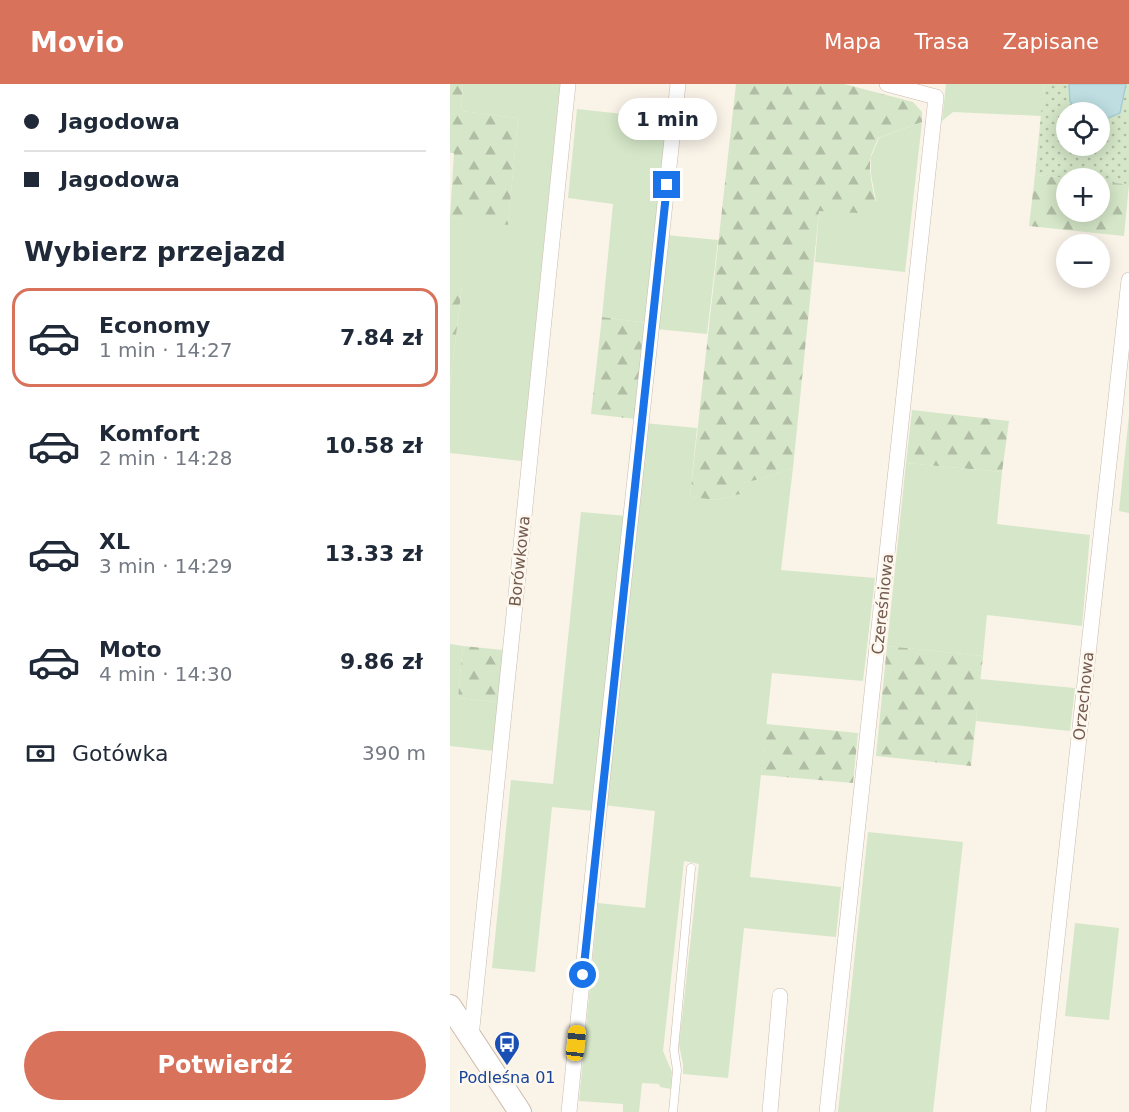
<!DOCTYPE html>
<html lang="pl">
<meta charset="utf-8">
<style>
:root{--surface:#fff;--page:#f2f2f3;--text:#1f2937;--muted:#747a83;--line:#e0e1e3;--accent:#d8725a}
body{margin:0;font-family:"DejaVu Sans",sans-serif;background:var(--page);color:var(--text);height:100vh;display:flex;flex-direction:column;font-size:22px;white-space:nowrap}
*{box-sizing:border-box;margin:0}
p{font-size:20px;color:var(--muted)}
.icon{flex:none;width:33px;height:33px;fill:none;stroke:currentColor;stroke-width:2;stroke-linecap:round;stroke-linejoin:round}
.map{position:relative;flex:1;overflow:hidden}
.details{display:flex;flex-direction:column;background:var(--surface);width:450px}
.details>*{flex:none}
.hud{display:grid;align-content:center;height:132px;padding:0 24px;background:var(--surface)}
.controls{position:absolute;left:606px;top:18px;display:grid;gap:12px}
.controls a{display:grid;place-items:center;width:54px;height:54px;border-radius:50%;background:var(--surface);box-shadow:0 3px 15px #0003;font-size:30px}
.end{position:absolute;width:27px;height:27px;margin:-14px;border:8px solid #1a73e8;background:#fff;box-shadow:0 0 0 3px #fff}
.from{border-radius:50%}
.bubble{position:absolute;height:42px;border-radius:21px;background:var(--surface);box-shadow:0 3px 15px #0003;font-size:20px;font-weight:700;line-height:42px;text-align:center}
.car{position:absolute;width:18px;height:36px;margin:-18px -9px;border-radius:8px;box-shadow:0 0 4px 2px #0007;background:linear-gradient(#f5c518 24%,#345 0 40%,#f5c518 0 76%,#345 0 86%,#f5c518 0)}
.hud b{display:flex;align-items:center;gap:21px;height:57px;font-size:22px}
.hud b+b{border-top:2px solid var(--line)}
.hud i{width:15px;height:15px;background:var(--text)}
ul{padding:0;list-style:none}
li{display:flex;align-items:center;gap:18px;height:99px;margin:0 12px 9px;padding:0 12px;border:3px solid transparent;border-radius:18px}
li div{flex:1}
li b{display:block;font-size:22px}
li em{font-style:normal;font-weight:700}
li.active{border-color:var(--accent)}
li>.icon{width:54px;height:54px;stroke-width:1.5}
h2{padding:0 24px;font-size:27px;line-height:72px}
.pay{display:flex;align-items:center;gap:15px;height:66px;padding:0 24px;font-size:22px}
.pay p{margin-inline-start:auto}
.button{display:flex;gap:12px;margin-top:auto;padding:12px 24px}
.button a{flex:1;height:69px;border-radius:36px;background:var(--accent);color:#fff;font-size:24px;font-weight:700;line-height:69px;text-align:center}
header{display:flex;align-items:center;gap:36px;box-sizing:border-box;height:84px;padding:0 30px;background:var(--accent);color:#fff}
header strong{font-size:28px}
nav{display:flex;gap:33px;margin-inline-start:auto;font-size:21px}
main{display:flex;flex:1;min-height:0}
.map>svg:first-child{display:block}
</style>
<header>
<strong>Movio</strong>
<nav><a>Mapa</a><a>Trasa</a><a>Zapisane</a></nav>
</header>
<main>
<section class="details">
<div class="hud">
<b><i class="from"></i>Jagodowa</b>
<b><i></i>Jagodowa</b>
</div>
<h2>Wybierz przejazd</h2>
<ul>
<li class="active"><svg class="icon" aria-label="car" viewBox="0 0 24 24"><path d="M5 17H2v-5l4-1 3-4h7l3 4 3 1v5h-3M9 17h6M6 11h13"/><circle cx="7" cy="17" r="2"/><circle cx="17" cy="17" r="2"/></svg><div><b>Economy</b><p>1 min · 14:27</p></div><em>7.84 zł</em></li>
<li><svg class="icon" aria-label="car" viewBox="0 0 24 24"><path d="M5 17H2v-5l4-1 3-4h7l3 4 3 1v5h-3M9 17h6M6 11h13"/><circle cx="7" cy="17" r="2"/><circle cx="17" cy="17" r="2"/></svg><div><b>Komfort</b><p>2 min · 14:28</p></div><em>10.58 zł</em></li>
<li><svg class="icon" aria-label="car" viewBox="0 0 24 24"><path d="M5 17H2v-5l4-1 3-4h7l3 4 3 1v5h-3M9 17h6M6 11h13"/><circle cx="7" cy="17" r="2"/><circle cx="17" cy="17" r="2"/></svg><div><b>XL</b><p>3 min · 14:29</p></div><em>13.33 zł</em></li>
<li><svg class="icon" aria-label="car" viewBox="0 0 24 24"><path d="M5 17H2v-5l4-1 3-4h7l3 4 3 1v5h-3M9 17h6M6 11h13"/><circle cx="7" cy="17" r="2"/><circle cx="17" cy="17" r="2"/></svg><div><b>Moto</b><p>4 min · 14:30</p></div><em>9.86 zł</em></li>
</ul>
<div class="pay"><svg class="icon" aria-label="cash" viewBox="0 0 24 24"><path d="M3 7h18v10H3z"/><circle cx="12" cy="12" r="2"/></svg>Gotówka<p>390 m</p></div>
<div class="button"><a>Potwierdź</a></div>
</section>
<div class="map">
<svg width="679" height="1028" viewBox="0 0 679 1028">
<defs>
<pattern id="forest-firs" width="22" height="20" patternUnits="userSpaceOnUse" patternTransform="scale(1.5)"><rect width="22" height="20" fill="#d5e7c8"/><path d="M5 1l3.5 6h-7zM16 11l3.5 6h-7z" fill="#b1bea5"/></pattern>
<pattern id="garden-dots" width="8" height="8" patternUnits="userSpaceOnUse" patternTransform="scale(1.5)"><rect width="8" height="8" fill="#d5e7c8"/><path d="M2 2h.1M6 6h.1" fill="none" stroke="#b1bea5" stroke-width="1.8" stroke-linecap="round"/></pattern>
</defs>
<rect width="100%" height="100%" fill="#faf3e8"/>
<g fill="#d5e7c8">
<polygon points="13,0 110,0 72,377 0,369 0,303 12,202 0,200 0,133 58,140 68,34 11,27"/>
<polygon points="496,0 594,0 591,32 503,28 492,37"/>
<polygon points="127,25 173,30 172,43 217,48 197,239 152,233 163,120 118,114"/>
<polygon points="472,38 455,188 365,178 369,127 426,117 421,90 421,73 429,54"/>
<polygon points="215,151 268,156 257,250 206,245"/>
<polygon points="679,331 679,429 669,427"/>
<polygon points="194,339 247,344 240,413 267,416 290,410 292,399 314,394 343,384 331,486 425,494 413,597 322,589 300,793 391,803 386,853 294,844 278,994 233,990 233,980 229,961 249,780 234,777 213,967 222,988 221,1005 210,1003 209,1000 192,999 189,1028 173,1028 173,1020 129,1017 148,819 195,824 205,727 154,721"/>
<polygon points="456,379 552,388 547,440 640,451 632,542 537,531 533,572 437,562"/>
<polygon points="131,428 177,432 144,727 102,723 85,888 42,884 61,696 103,700"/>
<polygon points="0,560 13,562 8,614 48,618 44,667 0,662"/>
<polygon points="530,595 625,604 620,647 526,637"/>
<polygon points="418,748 513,758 483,1028 388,1028"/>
<polygon points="625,839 669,844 659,936 615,932"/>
</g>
<g fill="url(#forest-firs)">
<polygon points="0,0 13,0 11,27 68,34 58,141 0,133 4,69 0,69"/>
<path d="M286,0h108l69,18 9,10v10l-44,16c-2,6 -6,13 -7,18 -4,19 5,40 6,58l-58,-3 -26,257 -29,10 -21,5 -3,11 -23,6 -27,-3z"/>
<polygon points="585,91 620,94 616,94 616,128 650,128 650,98 679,100 674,152 579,142"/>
<polygon points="0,200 12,201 0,303"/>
<polygon points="152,233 197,239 186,335 141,330"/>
<polygon points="462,326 559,337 552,388 456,379"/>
<polygon points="13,562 53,566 48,618 8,614"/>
<polygon points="437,562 533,572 521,682 426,672"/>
<polygon points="316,640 408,649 403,699 311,691"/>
</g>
<path fill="url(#garden-dots)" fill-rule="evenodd" d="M594,0h85v100l-29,-2v-4h-30l-35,-3zM616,28h34v34h-34z"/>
<polygon fill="#bedee2" stroke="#a6cdd3" stroke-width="1.5" points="619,0 676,0 670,29 656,35 650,35 650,28 627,28 620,17"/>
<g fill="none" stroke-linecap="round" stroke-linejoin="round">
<defs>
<polyline id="lane" points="223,1028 227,986 224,966 241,784"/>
<g id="street">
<polyline points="21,953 118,0"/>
<polyline points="119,1028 151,707 228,0"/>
<polyline points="320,1028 330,912"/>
<polyline points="377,1028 486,13 437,0"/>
<polyline points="588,1028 679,196"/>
</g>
<polyline id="secondary" points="0,922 70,1028"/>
</defs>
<use href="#lane" stroke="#cbbaaf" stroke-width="9"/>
<use href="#street" stroke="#cbbaaf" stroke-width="16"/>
<use href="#secondary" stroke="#cdbbad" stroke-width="24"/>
<use href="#lane" stroke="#fff" stroke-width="8"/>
<use href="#street" stroke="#fff" stroke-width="15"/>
<use href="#secondary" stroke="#fff" stroke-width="22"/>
</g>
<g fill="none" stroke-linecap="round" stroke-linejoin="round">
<polyline stroke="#1a73e8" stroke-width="8" points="133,891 217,101"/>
</g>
<defs>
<symbol id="bus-pin" viewBox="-11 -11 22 30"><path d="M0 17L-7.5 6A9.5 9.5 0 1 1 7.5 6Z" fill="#1a4fb4" stroke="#fdf7ee"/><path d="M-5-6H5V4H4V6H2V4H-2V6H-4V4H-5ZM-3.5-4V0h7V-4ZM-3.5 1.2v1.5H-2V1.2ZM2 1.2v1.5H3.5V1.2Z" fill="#fff"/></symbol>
</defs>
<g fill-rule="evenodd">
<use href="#bus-pin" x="42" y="945" width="30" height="40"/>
</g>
<g text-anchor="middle" stroke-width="5" stroke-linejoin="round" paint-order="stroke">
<g font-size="16" fill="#725a4f" stroke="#fdf7ee">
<text transform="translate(69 477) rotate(-84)" y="6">Borówkowa</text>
<text transform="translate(432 520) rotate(-84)" y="6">Czereśniowa</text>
<text transform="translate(633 612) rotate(-84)" y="6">Orzechowa</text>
</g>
<g font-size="16" fill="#164399" stroke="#fdf7ee">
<text x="57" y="999">Podleśna 01</text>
</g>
</g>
</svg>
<div class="controls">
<a><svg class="icon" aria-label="locate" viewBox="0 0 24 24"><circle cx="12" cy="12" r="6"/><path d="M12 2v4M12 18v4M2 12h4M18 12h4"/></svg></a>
<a>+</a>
<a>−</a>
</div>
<i class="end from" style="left:133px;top:891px"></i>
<i class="end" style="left:217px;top:101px"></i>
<div class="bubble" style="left:168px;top:14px;width:99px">1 min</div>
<i class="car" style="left:126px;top:959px;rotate:6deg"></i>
</div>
</main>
